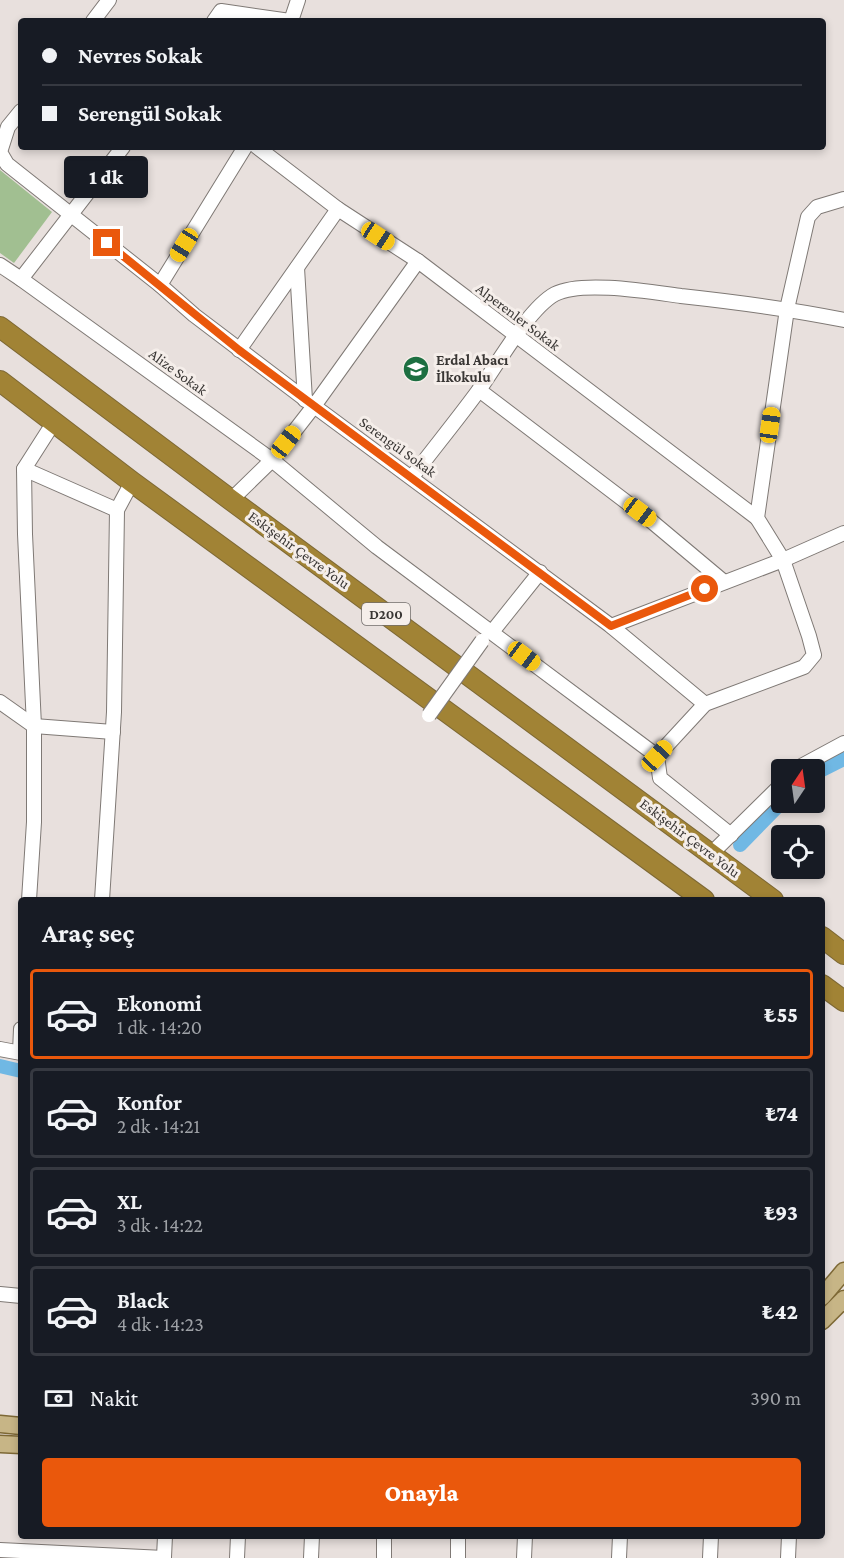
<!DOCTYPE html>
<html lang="tr">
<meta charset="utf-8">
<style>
:root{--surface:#171b24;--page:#242831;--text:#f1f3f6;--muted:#9ea1a6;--line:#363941;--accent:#ea580c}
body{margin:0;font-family:"Crimson Pro",serif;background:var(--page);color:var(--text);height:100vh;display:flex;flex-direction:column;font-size:22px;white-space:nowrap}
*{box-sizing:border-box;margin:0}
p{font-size:20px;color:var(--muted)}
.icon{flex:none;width:33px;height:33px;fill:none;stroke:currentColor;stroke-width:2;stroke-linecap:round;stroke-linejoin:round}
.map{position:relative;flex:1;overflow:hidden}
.details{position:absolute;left:18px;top:897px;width:807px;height:642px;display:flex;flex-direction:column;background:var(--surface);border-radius:6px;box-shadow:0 3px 9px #0003}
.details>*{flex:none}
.top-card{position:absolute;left:18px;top:18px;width:808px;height:132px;border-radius:6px;box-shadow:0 3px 9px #0003;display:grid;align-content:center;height:132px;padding:0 24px;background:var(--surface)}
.needle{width:39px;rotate:13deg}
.controls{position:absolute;left:771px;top:759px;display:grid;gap:12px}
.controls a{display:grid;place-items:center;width:54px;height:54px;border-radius:6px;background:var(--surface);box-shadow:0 3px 9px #0003;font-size:30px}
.end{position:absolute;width:27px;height:27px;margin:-14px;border:8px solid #ea580c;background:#fff;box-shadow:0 0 0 3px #fff}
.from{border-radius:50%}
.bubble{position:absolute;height:42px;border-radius:6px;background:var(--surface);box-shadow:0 3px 9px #0003;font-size:20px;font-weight:800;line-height:42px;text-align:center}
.car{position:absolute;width:18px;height:36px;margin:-18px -9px;border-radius:8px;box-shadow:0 0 4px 2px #0007;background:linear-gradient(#f5c518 24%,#345 0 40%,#f5c518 0 76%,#345 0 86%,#f5c518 0)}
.top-card b{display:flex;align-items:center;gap:21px;height:57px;font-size:22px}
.top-card b+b{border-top:2px solid var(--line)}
.top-card i{width:15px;height:15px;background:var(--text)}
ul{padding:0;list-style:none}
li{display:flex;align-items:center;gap:18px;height:90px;margin:0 12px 9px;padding:0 12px;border:3px solid var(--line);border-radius:6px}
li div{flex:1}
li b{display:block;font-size:22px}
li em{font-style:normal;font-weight:800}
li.on{border-color:var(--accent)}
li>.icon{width:54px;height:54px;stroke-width:1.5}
h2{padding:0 24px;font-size:27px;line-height:72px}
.pay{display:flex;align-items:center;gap:15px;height:66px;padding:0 24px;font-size:22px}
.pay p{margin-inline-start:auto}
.cta{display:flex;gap:12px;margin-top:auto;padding:12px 24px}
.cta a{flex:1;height:69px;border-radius:6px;background:var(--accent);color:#fff;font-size:24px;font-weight:800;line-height:69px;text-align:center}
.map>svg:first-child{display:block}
</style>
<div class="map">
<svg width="844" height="1558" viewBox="0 0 844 1558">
<rect width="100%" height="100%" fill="#e8e0dd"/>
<polygon fill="#a1bf91" points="0,170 52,212 14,263 0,253"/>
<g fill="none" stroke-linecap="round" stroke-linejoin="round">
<g stroke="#70b8e4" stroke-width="14">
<polyline points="814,774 844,759"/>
<polyline points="740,845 782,802"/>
<polyline points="0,1066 21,1071"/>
</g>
<defs>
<g id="minor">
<polyline points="93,21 109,0"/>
<polyline points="214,21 221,11 290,21"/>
<polyline points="291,21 298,0"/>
<polyline points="21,111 8,127 0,152 7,164 160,285 194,315 314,406 611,626 705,704"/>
<polyline points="123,147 21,279 272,460 377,547 657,756 660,778 731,835"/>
<polyline points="257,147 338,209 418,261 757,518"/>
<polyline points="844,199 817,207 808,217 787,309 757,518 783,560 844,533"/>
<polyline points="0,265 21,279"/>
<polyline points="297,268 305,400"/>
<polyline points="160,285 245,147"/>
<polyline points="239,350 338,209"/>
<polyline points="479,390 650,520 724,582"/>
<polyline points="24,469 117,510"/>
<path d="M412,477c22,-29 45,-57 67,-87 18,-25 50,-82 76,-96 27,-14 96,-2 126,2 55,6 109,13 163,24"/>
<polyline points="231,500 272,460 314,406 418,261"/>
<polyline points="611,626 783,560 809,636 814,655 804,667 705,704 657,756"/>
<polyline points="492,632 540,572"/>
<polyline points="0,702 34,726 113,732"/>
<polyline points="794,770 844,743"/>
<polyline points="711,854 782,784"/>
<polyline points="29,900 34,822 34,726 25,534 24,469 54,422"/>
<polyline points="102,900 114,712 117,510 132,482"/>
<polyline points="0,1049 21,1053"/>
<polyline points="20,1052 21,1029"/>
<polyline points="0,1294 21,1296"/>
<polyline points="0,1550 164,1558"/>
<polyline points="164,1557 165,1536"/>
<polyline points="237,1558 238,1536"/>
<polyline points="311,1558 312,1536"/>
<polyline points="384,1558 384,1536"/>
<polyline points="458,1558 458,1536"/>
<polyline points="524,1558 525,1536"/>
<polyline points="619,1558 620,1536"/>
<polyline points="710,1558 711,1536"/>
<polyline points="788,1558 789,1536"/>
</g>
<g id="major">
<polyline points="822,1297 844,1271"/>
<polyline points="822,1321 844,1299"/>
<polyline points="0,1424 21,1426"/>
<polyline points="0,1444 21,1445"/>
</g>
<g id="highway">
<polyline points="0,327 231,500 773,900"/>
<polyline points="0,381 132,482 704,900"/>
<polyline points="822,937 844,954"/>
<polyline points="822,985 844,1001"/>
</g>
</defs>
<use href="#minor" stroke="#7f7975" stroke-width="16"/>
<use href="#major" stroke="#7d6835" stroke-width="19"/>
<use href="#highway" stroke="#7d6835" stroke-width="22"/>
<use href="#minor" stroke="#fff" stroke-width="14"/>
<use href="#major" stroke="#c7b586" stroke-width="16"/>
<use href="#highway" stroke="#a18335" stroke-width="20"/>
<defs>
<polyline id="minor-bridge" points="429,715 482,641"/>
</defs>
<use href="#minor-bridge" stroke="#7f7975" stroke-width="16" stroke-linecap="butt"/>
<use href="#minor-bridge" stroke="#fff" stroke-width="14"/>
</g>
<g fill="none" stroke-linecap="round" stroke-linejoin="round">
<polyline stroke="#ea580c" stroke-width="8" points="107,243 239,350 611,626 705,589"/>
</g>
<defs>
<symbol id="school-disc" viewBox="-11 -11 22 22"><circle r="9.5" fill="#1d6f41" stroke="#f5eeea"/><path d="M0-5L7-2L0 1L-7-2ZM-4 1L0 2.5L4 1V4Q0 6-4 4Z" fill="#fff"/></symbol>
</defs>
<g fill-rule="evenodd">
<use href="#school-disc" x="401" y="354" width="30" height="30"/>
</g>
<g text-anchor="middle" stroke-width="6" stroke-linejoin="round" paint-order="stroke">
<rect fill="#f5eeea" stroke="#716d6b" stroke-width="1.5" x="362" y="603" width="48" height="22" rx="4.5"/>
<g font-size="14" font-weight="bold" fill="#393634">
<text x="386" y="619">D200</text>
</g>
<g font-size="15" fill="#393634" stroke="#f5eeea">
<text transform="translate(518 317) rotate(37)" y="5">Alperenler Sokak</text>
<text transform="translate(178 372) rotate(36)" y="5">Alize Sokak</text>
<text transform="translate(398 447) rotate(36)" y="5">Serengül Sokak</text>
<text transform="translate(299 550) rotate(36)" y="5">Eskişehir Çevre Yolu</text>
<text transform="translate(690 838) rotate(37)" y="5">Eskişehir Çevre Yolu</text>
</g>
<g font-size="15" font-weight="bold" fill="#393634" stroke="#f5eeea" text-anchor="start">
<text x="436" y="365">Erdal Abacı<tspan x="436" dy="17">İlkokulu</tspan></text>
</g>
</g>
</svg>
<div class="controls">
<a><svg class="needle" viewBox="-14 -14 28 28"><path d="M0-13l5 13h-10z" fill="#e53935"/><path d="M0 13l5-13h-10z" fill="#9ea1a6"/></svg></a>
<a><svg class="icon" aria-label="locate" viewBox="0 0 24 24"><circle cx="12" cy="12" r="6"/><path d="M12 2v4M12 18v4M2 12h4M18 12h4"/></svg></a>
</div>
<i class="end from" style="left:705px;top:589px"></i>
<i class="end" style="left:107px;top:243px"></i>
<div class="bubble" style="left:64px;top:156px;width:84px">1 dk</div>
<i class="car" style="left:378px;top:236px;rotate:123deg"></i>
<i class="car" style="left:184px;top:245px;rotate:212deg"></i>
<i class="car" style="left:770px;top:425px;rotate:8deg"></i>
<i class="car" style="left:286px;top:442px;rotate:38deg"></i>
<i class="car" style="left:640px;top:512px;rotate:127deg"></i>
<i class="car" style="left:524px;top:656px;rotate:127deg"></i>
<i class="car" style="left:657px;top:756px;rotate:43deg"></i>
<div class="top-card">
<b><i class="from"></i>Nevres Sokak</b>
<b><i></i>Serengül Sokak</b>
</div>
<section class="details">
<h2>Araç seç</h2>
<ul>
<li class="on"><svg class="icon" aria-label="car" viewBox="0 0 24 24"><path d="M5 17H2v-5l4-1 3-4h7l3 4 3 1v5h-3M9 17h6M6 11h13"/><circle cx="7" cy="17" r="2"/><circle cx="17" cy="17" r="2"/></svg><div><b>Ekonomi</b><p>1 dk · 14:20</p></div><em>₺55</em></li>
<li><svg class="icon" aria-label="car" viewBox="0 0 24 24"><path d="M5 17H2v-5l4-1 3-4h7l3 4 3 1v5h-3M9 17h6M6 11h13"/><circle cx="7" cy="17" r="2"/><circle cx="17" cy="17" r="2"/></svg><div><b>Konfor</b><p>2 dk · 14:21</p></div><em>₺74</em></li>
<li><svg class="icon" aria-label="car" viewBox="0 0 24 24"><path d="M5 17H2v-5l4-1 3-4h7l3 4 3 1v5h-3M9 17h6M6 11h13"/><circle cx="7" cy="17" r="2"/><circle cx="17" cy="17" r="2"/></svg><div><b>XL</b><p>3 dk · 14:22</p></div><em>₺93</em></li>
<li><svg class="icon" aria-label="car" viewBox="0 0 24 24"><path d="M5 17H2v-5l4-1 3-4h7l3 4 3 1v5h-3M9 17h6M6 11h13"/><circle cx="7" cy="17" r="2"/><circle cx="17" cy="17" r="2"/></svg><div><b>Black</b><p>4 dk · 14:23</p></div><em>₺42</em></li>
</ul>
<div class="pay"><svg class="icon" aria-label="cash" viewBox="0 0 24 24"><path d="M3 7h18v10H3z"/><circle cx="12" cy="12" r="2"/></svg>Nakit<p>390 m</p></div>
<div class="cta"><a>Onayla</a></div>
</section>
</div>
